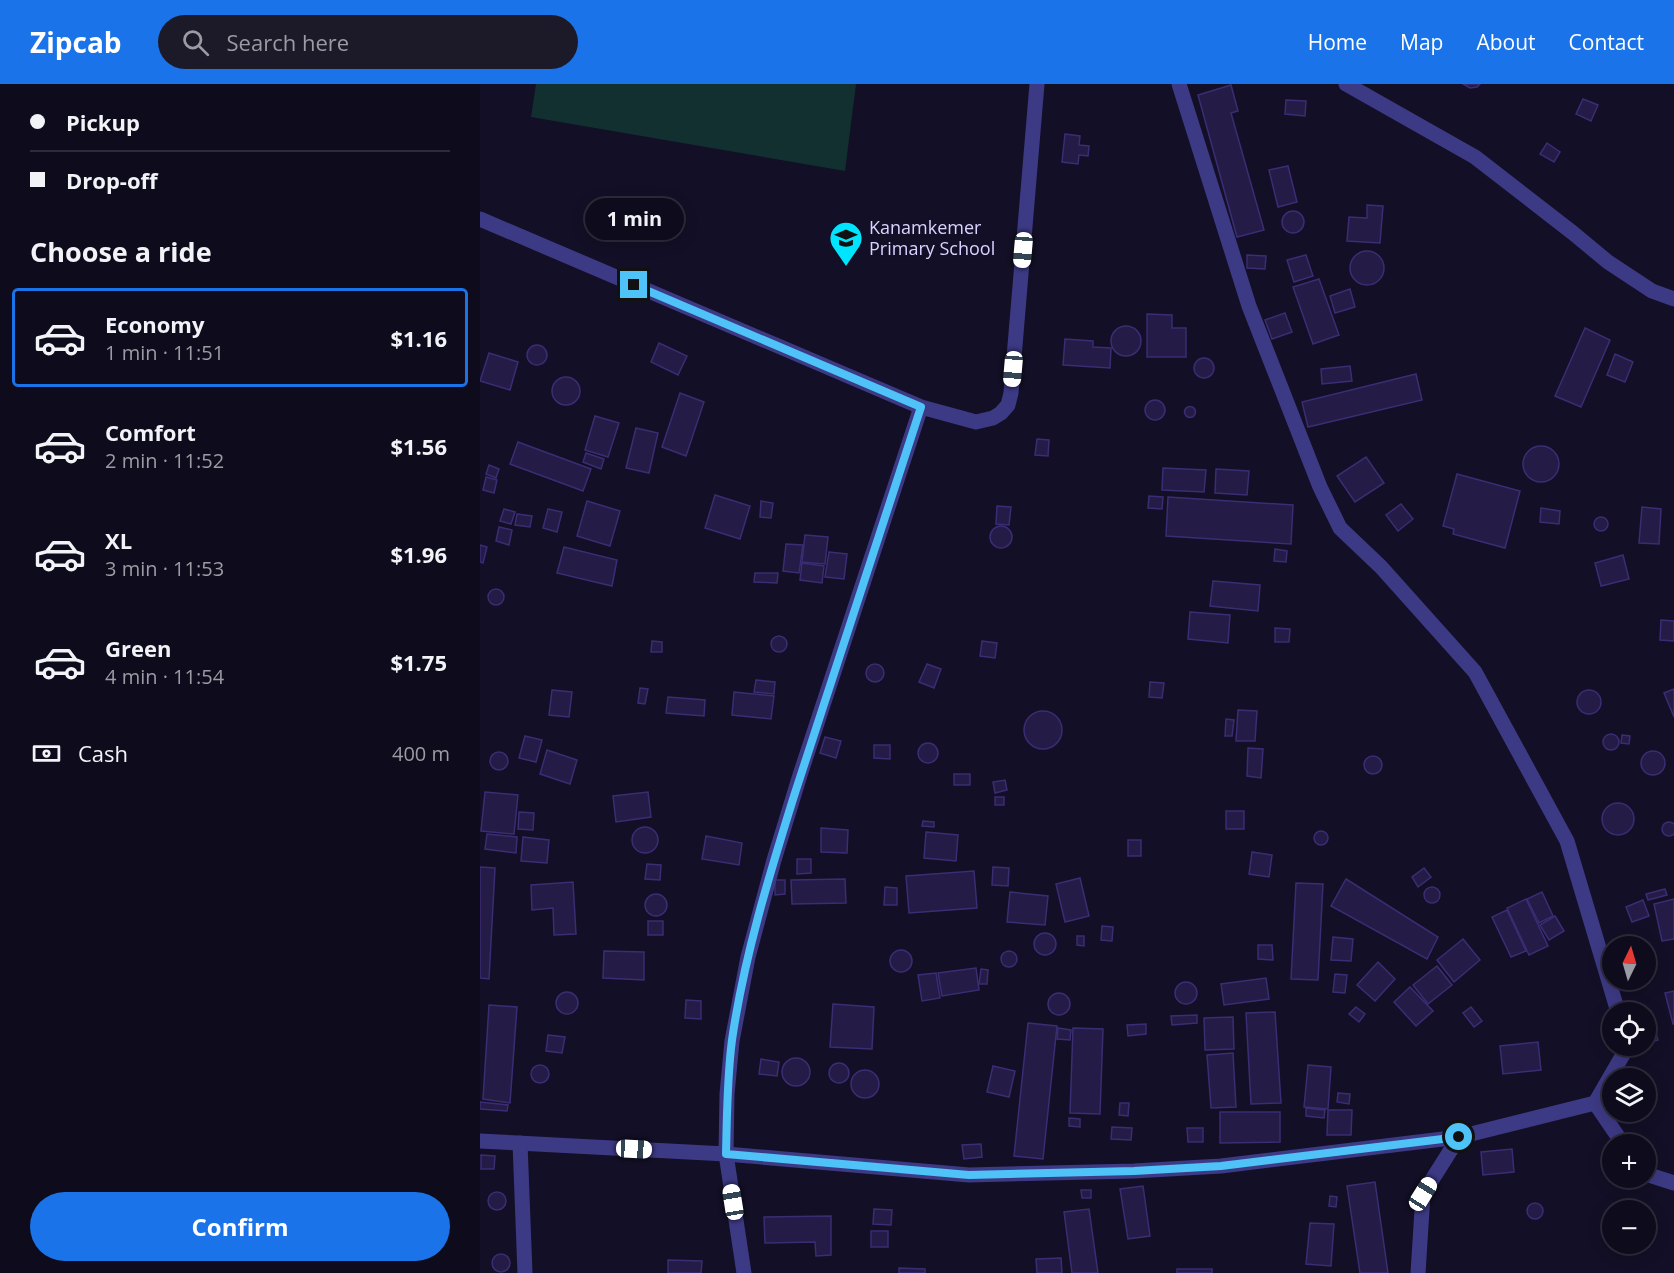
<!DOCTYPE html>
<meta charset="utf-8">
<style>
:root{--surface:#0e0b1c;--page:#1c1929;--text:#f1f3f6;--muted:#9b9ba3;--line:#2e2b3b;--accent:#1a73e8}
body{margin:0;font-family:"Open Sans",sans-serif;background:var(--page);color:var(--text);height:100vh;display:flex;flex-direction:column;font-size:22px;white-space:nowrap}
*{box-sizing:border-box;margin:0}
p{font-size:20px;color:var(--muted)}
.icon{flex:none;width:33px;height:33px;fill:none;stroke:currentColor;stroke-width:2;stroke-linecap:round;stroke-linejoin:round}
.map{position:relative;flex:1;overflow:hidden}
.drawer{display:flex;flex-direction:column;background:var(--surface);width:480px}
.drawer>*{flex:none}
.banner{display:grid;align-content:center;height:132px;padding:0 30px;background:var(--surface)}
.needle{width:39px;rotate:5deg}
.tools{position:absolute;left:1122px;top:852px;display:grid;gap:12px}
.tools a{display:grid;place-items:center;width:54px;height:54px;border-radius:50%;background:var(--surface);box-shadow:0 3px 15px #0003,0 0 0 2px var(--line);font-size:30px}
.end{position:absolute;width:27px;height:27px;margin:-14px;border:8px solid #4fc3f7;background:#111;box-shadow:0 0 0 3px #111}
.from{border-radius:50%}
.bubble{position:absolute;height:42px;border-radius:21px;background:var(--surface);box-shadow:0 3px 15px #0003,0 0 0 2px var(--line);font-size:20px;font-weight:700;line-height:42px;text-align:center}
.car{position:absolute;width:18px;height:36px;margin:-18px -9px;border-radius:8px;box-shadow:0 0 4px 2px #0007;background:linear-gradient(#fff 24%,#345 0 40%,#fff 0 76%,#345 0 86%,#fff 0)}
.banner b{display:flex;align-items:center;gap:21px;height:57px;font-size:22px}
.banner b+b{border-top:2px solid var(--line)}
.banner i{width:15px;height:15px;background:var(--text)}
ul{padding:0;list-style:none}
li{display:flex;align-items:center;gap:18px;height:99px;margin:0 12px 9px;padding:0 18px;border:3px solid transparent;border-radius:6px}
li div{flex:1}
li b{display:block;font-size:22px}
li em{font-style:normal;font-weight:700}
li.current{border-color:var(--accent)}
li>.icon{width:54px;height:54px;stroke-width:1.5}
h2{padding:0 30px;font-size:27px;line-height:72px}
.pay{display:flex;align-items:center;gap:15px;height:66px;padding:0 30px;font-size:22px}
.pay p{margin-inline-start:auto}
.cta{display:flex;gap:12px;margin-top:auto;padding:12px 30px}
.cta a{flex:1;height:69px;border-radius:36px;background:var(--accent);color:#fff;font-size:24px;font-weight:700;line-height:69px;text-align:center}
header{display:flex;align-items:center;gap:36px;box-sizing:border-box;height:84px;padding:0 30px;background:var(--accent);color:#fff}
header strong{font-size:28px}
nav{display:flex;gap:33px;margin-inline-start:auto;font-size:21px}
.search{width:420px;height:54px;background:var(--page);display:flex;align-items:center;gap:15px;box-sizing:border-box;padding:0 21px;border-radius:33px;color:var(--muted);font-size:22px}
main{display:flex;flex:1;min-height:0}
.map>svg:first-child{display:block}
</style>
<header>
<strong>Zipcab</strong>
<div class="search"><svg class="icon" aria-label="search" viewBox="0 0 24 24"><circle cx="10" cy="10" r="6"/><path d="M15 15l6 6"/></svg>Search here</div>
<nav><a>Home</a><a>Map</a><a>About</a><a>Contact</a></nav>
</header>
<main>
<section class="drawer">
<div class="banner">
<b><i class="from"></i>Pickup</b>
<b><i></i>Drop-off</b>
</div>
<h2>Choose a ride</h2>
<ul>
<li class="current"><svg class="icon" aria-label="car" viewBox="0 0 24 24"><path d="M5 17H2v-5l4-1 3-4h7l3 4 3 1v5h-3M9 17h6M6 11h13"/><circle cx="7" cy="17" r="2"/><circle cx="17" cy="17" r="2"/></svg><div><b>Economy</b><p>1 min · 11:51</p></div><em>$1.16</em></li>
<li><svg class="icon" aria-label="car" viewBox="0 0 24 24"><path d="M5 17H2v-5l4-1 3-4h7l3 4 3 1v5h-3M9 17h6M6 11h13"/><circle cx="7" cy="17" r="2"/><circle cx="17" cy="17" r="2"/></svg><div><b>Comfort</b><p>2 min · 11:52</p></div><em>$1.56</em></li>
<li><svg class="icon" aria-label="car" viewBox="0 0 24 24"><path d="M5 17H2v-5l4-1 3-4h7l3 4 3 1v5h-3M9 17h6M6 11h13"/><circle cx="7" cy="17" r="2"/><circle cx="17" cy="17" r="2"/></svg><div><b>XL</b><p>3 min · 11:53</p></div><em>$1.96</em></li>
<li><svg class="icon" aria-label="car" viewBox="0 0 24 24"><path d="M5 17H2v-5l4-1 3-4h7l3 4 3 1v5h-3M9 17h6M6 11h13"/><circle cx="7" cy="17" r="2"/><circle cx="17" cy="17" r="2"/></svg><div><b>Green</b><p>4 min · 11:54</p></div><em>$1.75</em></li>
</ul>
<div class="pay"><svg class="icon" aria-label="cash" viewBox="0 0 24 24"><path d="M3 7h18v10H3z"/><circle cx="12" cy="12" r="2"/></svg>Cash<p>400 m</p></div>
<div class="cta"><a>Confirm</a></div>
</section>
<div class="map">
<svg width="1194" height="1189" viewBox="0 0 1194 1189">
<rect width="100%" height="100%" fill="#130f26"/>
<polygon fill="#12302f" points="56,0 376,0 365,87 51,33"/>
<g fill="#241b47" stroke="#3b2d73" stroke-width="1.5">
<polygon points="983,0 1000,0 997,3 990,4"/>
<polygon points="751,1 758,27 751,29 784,146 757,153 718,11"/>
<polygon points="1103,15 1118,21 1111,37 1096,30"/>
<polygon points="806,16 826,17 825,32 805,30"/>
<polygon points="585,50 600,52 599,61 609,62 608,72 599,71 598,80 582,78"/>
<polygon points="1067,59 1080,68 1074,78 1060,70"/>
<polygon points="808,82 817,118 798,123 789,86"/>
<polygon points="887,121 903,122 900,159 867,157 869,133 887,134"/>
<circle cx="813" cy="138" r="11"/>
<circle cx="887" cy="184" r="17"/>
<polygon points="767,171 786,172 785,185 767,184"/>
<polygon points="826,171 833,192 814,198 807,176"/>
<polygon points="839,195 859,251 833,260 813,203"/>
<polygon points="870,205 875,223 855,229 850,212"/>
<polygon points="805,229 812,248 792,255 785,236"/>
<polygon points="667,230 692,231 692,244 706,244 706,273 667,273"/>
<circle cx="646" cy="257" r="15"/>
<polygon points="1105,244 1130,256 1101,323 1075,312"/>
<polygon points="585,255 613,257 613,263 631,264 630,284 583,281"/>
<polygon points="179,259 207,272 198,291 171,278"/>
<circle cx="57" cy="271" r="10"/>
<polygon points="9,269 38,278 30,306 0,297"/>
<polygon points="1135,270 1153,278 1145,298 1127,291"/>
<circle cx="724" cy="284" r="10"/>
<polygon points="870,282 872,297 842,300 841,285"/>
<polygon points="936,290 942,316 828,343 822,318"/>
<circle cx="86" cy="307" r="14"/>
<polygon points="200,309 224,318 206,372 182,363"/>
<circle cx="675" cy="326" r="10"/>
<circle cx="710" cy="328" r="5.5"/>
<polygon points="115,332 139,339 128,373 105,366"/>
<polygon points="156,344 178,349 169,389 146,384"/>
<polygon points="557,355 569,356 568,372 555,371"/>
<polygon points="38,358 111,385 103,407 30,380"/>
<circle cx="1061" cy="380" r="18"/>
<polygon points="106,369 124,375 121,385 103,378"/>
<polygon points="886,373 904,399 875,418 857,392"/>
<polygon points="9,381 19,385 16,394 6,390"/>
<polygon points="683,384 726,386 724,408 682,406"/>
<polygon points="736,385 769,387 767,411 735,409"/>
<polygon points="977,390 1040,407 1025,464 973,450 974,445 963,442"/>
<polygon points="6,393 17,396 14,409 3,406"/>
<polygon points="235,411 270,422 260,455 225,444"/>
<polygon points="669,412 683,413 682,425 668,424"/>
<polygon points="688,413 813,421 811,460 686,452"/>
<polygon points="107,417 140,427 130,462 97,452"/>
<polygon points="281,417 293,419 291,434 280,433"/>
<polygon points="921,420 933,435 918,447 906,431"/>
<polygon points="517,422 531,423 529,441 516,440"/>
<polygon points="1162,423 1181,425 1179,460 1159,459"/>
<polygon points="1061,424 1080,427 1079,440 1060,438"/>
<polygon points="24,425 35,428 31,440 20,437"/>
<polygon points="68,425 82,428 77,448 63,444"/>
<polygon points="37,430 52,432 50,443 35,441"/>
<circle cx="1121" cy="440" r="7"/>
<circle cx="521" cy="453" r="11"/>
<polygon points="19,443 32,446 29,461 16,457"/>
<polygon points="325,451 348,453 345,480 322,478"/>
<polygon points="306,460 323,461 319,489 303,487"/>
<polygon points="0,461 7,463 3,479 0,478"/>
<polygon points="84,463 137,476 132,502 77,489"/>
<polygon points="795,465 807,467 806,478 794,477"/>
<polygon points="349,468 367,470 364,495 345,493"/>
<polygon points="1143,471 1149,495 1121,502 1115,479"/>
<polygon points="322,479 344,482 342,499 320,496"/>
<polygon points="275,489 298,489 297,499 274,498"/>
<polygon points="733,497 780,501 778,527 730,522"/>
<circle cx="16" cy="513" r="8"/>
<polygon points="710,528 750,531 748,559 708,555"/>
<polygon points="1181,536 1194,537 1194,557 1180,556"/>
<polygon points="795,544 810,545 809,558 795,558"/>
<circle cx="299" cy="560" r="8"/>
<polygon points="172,557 182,558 182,568 171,568"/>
<polygon points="502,557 517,559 515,574 500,572"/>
<circle cx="395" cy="589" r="9"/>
<polygon points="447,580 461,585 454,604 439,598"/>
<polygon points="276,596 295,598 294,610 274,608"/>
<polygon points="670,598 684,599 682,614 669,613"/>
<polygon points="160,604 168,605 165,620 158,619"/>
<polygon points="1194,605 1194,633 1184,609"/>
<polygon points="72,606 92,608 89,633 69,631"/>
<circle cx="1109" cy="618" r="12"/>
<polygon points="254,608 294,612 291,635 252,631"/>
<polygon points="188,613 225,616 224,632 186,629"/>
<polygon points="758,626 777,627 775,657 756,657"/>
<circle cx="563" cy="646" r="19"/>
<polygon points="746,635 754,636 752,652 745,652"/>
<circle cx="1131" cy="658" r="8"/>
<polygon points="1142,651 1150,652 1149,660 1141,659"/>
<polygon points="45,652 62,656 56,678 39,674"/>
<polygon points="345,653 361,657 356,674 340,669"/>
<circle cx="448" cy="669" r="10"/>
<polygon points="394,661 410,661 410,675 394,674"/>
<polygon points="768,664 783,665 781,694 767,692"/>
<polygon points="67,666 97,676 90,700 60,690"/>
<circle cx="1173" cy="679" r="12"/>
<circle cx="19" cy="677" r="9"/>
<circle cx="893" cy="681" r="9"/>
<rect x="474" y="690" width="16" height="11"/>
<polygon points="525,696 527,706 515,709 513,698"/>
<polygon points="5,708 38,711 34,750 1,747"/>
<polygon points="168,708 171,733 136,738 133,712"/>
<rect x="515" y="713" width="9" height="8"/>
<circle cx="1138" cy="735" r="16"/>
<rect x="746" y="727" width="18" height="18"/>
<polygon points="39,728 54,729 53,746 38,745"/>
<polygon points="443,737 454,738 454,743 442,742"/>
<circle cx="1189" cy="745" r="7"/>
<circle cx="165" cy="756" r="13"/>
<polygon points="341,744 368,746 367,769 341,768"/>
<circle cx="841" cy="754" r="7"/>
<polygon points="446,748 478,751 476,777 444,774"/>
<polygon points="7,750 37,753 36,769 5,765"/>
<polygon points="226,752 262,759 259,781 222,775"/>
<polygon points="43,753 69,756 67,779 41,777"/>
<rect x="648" y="756" width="13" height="16"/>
<polygon points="772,768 792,771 789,793 769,790"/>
<polygon points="317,775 331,775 331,789 317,790"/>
<polygon points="167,780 181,781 180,796 165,795"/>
<polygon points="0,783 15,784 9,895 0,894"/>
<polygon points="513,783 529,784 528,802 512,801"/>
<polygon points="944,784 951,793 938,803 932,793"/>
<polygon points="494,787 497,824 429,829 426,792"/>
<polygon points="600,794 609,832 585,838 576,800"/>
<polygon points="365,795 366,819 312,820 311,796"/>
<polygon points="866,795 958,853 947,875 851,822"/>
<polygon points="295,796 305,796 305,810 295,811"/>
<polygon points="93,798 96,850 74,851 73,824 52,826 51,801"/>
<polygon points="816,799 843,800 838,896 811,895"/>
<circle cx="952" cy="811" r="8"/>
<polygon points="405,803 417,804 417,821 404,821"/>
<polygon points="1185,805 1187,811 1168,816 1166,810"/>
<polygon points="530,808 568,812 565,841 527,838"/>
<polygon points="1062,808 1073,832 1059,839 1047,815"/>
<circle cx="176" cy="821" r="11"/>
<polygon points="1046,815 1068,862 1049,871 1027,824"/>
<polygon points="1194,815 1194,855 1182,857 1174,820"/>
<polygon points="1163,816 1169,832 1152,838 1146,823"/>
<polygon points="1027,826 1046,867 1031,873 1012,833"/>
<polygon points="1075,832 1084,847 1069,856 1060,841"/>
<rect x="168" y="837" width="15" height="14"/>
<polygon points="622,842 633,843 632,857 621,856"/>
<circle cx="565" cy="860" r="11"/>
<polygon points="597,852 604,852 604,862 597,861"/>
<polygon points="853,853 873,855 871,877 851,876"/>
<polygon points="983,855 1000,876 974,898 957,876"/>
<polygon points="778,861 792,861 793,876 778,875"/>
<circle cx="421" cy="877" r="11"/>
<circle cx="529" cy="875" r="8"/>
<polygon points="124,867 164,868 164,896 123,894"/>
<polygon points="898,878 915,895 895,917 877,901"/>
<polygon points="957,882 972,901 948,920 933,901"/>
<polygon points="496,884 499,906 462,912 458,889"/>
<polygon points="501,885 508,886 507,900 499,900"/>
<polygon points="456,889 460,914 442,917 438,891"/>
<polygon points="855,890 867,891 865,909 853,908"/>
<polygon points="786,894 789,915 744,921 741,900"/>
<circle cx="706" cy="909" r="11"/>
<polygon points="930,903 953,927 936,942 914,918"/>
<polygon points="1194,907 1194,940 1193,940 1185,909"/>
<circle cx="87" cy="919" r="11"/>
<circle cx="579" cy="920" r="11"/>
<polygon points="206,916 221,917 221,935 205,934"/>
<polygon points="353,920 394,923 392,965 350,963"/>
<polygon points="9,921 37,923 30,1019 3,1015"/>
<polygon points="876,923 885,930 879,938 869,930"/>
<polygon points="991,923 1002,937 994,943 983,929"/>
<polygon points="1171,927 1176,944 1166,947 1166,929"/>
<polygon points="795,928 801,1019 771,1020 766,929"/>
<polygon points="717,931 717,939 692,941 691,932"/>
<polygon points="753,933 754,965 725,966 724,934"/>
<polygon points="548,939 577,942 563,1075 534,1072"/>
<polygon points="666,940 666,950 648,952 647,941"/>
<polygon points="578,944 591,946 590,956 577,955"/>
<polygon points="593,944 623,945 620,1030 590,1029"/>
<polygon points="1175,946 1178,956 1166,960 1166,949"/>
<polygon points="68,951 85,953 82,969 66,967"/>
<polygon points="1058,958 1061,986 1023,990 1020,962"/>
<polygon points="753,969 756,1023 731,1024 727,971"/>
<circle cx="316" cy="988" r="14"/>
<polygon points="281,975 299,978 297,992 279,990"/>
<circle cx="359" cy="989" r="10"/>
<circle cx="60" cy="990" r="9"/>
<polygon points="828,981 851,983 848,1025 824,1023"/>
<polygon points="513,982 535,987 529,1013 507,1008"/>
<circle cx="385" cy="1000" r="14"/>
<polygon points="858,1009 870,1010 869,1020 857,1018"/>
<polygon points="0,1018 28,1021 27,1027 0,1025"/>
<polygon points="640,1019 649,1019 648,1032 639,1031"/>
<polygon points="826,1024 845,1026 844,1034 826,1032"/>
<polygon points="848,1026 872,1026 871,1051 847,1051"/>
<polygon points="740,1028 800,1028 800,1058 740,1059"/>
<polygon points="589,1034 600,1035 600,1043 589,1042"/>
<polygon points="632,1043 652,1044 651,1056 631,1055"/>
<polygon points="707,1044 723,1044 723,1058 708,1058"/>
<polygon points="501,1060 502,1073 484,1075 482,1061"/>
<polygon points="1032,1065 1034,1088 1003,1091 1001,1068"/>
<polygon points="1,1071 15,1072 14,1085 1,1085"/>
<polygon points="895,1098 908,1189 880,1189 867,1102"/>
<polygon points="663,1102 670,1152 648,1155 640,1105"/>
<polygon points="601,1106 611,1106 611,1114 602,1114"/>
<circle cx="17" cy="1117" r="9"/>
<polygon points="850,1112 857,1113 856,1123 849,1122"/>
<circle cx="1055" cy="1127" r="8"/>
<polygon points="394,1125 412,1126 411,1141 393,1140"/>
<polygon points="609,1125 618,1189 592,1189 584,1128"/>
<polygon points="351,1132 351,1171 336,1172 335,1158 285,1159 284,1133"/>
<polygon points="830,1139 854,1140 851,1182 826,1180"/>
<rect x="391" y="1147" width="17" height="16"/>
<circle cx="21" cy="1179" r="9"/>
<polygon points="581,1174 582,1189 557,1189 556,1175"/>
<polygon points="188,1176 222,1177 221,1189 188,1189"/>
<polygon points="419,1184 445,1185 445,1189 419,1189"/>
<rect x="697" y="1185" width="35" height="4"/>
</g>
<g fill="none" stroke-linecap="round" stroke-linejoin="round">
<g stroke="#3d3a85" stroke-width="15">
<polyline points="699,0 769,222 840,403 860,444 901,483 995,588 1087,757 1138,928"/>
<polyline points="866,0 995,73 1093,149 1128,178 1172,207 1194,215"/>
<polyline points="0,135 441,323 496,338 513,334 521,329 528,321 531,309 557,0"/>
<polyline points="1115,1019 1148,962"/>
<polyline points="0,1057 246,1070 489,1091 654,1087 741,1082 979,1053 1115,1019 1143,1060"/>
<polyline points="40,1059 45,1189"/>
<polyline points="1166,1090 1194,1099"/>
<polyline points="264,1189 246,1070 247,1010 252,957 268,873 294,776 320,691 441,323"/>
<polyline points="938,1189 943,1110 979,1053"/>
</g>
</g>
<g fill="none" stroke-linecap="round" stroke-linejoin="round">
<path stroke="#4fc3f7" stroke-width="8" d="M154,201l287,122 -127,389c-25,80 -50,161 -62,244 -5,38 -5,76 -6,114l243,21 165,-4 87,-5 238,-29"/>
</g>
<defs>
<symbol id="school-pin" viewBox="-11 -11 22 30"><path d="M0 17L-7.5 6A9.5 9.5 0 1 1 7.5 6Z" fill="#00e5ff" stroke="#130f26"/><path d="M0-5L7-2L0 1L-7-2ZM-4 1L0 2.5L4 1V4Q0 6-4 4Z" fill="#111"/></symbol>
</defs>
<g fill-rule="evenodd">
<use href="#school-pin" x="347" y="135" width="38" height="52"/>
</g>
<g text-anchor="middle" stroke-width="4.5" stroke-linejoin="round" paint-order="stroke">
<g font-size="18" fill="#d9d4ff" stroke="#130f26" text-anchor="start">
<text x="389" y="150">Kanamkemer<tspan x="389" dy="21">Primary School</tspan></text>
</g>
</g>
</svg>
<div class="tools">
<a><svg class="needle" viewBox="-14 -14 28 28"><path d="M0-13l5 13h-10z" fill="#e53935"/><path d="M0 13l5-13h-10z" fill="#9b9ba3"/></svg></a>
<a><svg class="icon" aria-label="locate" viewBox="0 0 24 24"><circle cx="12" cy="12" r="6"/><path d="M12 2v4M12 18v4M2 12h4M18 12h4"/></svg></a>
<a><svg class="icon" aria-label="layers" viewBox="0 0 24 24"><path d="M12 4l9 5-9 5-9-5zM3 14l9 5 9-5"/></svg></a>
<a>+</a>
<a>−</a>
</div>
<i class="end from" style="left:979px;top:1053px"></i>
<i class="end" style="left:154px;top:201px"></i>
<div class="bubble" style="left:105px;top:114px;width:99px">1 min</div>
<i class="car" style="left:543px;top:166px;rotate:185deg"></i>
<i class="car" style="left:533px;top:285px;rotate:185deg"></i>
<i class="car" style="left:154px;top:1065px;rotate:93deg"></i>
<i class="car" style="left:943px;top:1110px;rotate:32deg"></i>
<i class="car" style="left:253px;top:1118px;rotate:351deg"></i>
</div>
</main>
